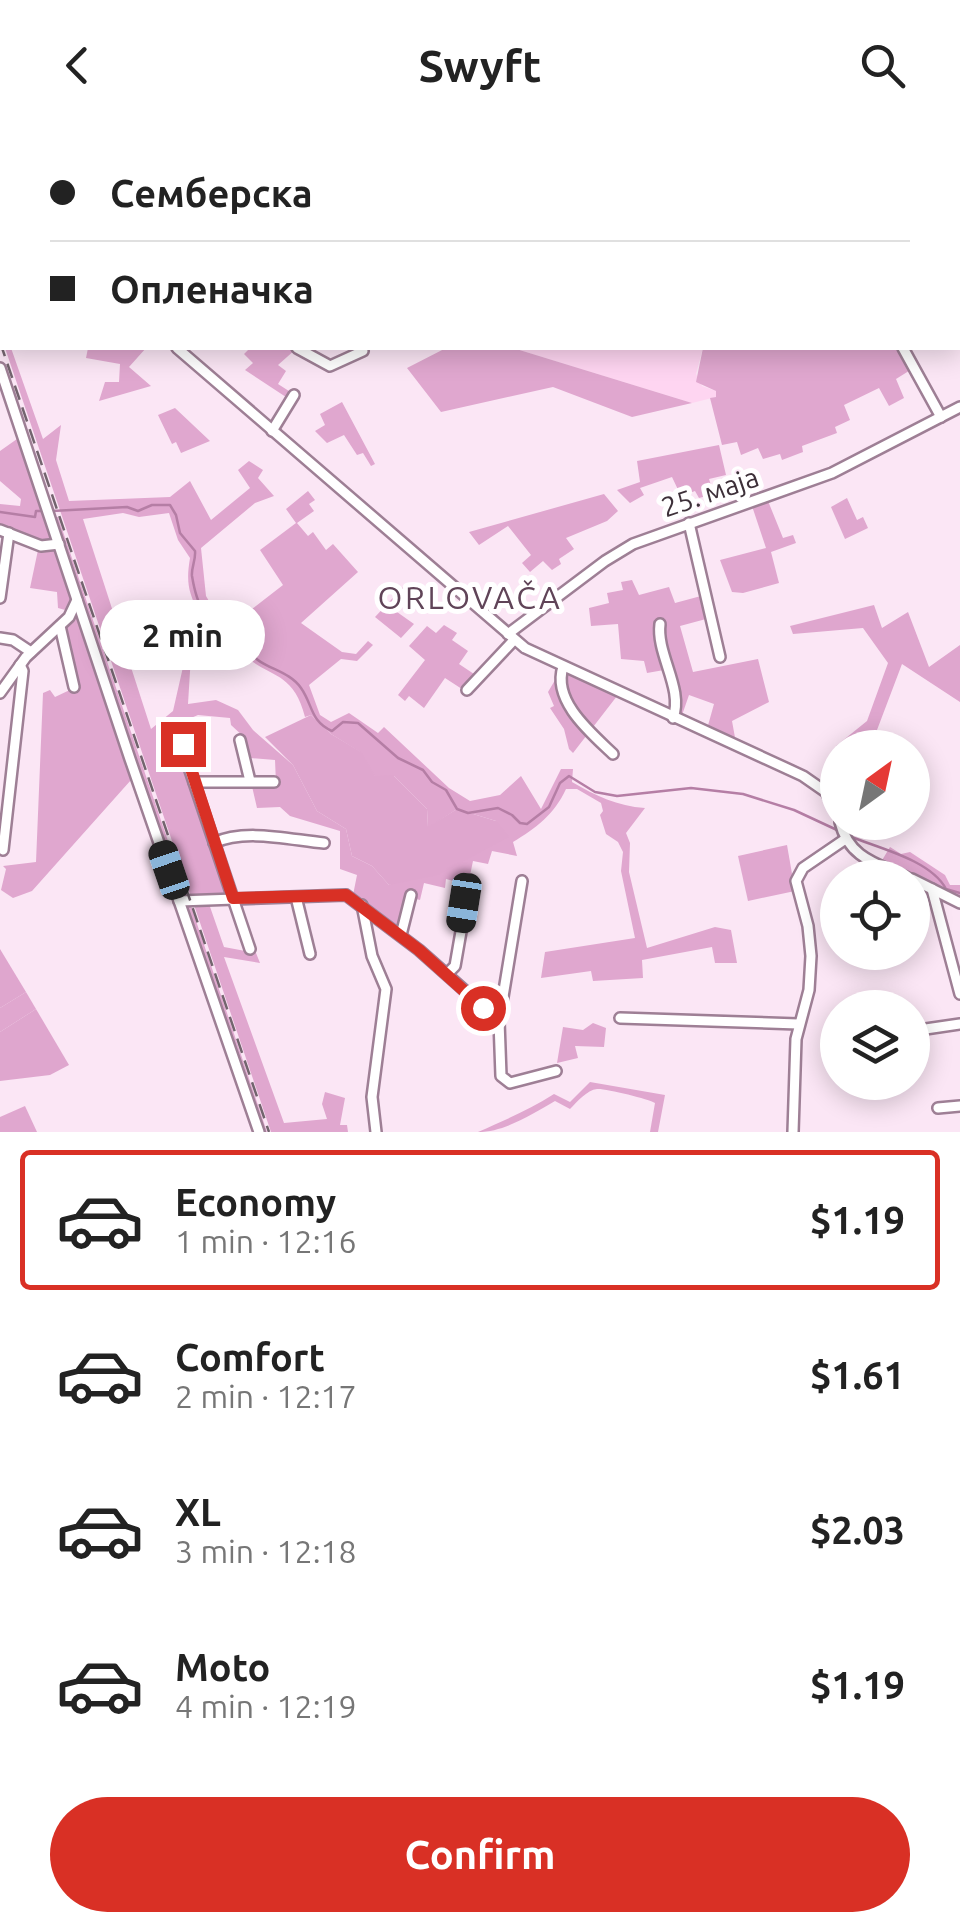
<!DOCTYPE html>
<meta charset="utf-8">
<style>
:root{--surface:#fff;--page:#f6f6f6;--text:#222;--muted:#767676;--line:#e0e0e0;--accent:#d93025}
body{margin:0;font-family:Ubuntu,sans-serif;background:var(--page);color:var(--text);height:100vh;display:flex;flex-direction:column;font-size:38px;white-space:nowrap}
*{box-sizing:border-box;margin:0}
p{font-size:32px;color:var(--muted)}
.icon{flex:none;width:55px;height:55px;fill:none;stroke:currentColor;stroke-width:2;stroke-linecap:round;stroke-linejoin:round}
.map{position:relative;height:1002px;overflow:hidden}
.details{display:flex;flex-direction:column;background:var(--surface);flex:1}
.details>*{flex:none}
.top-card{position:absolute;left:0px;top:0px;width:960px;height:220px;box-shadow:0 5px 25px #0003;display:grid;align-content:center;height:220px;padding:0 50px;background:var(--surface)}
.needle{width:65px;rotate:33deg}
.tools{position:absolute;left:820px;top:600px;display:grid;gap:20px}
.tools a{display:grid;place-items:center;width:110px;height:110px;border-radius:50%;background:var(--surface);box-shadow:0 5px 25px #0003;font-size:50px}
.end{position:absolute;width:45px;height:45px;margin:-22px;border:12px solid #d93025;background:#fff;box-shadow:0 0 0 5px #fff}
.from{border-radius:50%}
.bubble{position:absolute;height:70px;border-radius:35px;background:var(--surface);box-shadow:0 5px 25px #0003;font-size:32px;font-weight:700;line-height:70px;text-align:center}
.car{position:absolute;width:30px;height:60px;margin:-30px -15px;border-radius:12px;box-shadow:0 0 8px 2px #0007;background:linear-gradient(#222 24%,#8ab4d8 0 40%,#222 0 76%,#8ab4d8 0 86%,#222 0)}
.top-card b{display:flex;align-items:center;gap:35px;height:95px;font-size:38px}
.top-card b+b{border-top:2px solid var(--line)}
.top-card i{width:25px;height:25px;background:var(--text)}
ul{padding:18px 0 0;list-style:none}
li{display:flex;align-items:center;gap:30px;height:140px;margin:0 20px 15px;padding:0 30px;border:5px solid transparent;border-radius:10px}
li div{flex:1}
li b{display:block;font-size:38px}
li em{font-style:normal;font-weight:700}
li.on{border-color:var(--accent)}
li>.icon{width:90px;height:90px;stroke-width:1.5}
.action{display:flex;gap:20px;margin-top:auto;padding:20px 50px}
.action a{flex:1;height:115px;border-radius:60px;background:var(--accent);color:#fff;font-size:40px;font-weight:700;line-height:115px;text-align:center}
header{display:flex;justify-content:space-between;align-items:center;height:130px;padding:0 50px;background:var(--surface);font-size:45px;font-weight:700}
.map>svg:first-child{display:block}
</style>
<header><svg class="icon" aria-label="back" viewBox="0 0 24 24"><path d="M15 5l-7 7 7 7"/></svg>Swyft<svg class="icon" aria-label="search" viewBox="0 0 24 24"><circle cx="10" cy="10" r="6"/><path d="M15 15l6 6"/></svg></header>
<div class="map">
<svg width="960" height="1002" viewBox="0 0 960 1002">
<rect width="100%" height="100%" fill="#fbe6f5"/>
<g fill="#fed5f1">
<polygon points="426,0 696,0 703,2 425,2"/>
<polygon points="513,218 703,218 696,244 702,256 716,261 716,267 692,273"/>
</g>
<g fill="#e0a7cf" fill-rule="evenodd">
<path d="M5,218h6l32,91 18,-14 -5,35 13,41 101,-4 20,-16 21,39 39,-32 -12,-18 11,-9 14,9 -5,8 16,18 -19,7 -54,45 5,48 7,12 39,1 31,-24 -23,-35 36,-27 -10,-14 22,-18 7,9 -6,4 5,7 -17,12 11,13 5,-4 13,18 7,-6 25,28 -57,51 41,29 14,2 12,-13 5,4 -16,16 -16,-2 -32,26 11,30 11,7 18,-9 29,20 6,-6 65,61 21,13 30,-6 21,-19 20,33 20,-40h12l-1,13c24,14 45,24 73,26l-19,25 4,10 -1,29 18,76 68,-21 16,3 6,33h-22l-3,-16 -70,13 1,18 -50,3 -2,-10 -50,7 4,-26 90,-14 -14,-67 2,-19 -5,-10 -12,-8 -6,-19 3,-4 -2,-8 -24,-14h-11c-12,26 -30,39 -53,53l4,14 -25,-5 -4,13 -15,-3 -5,24 -22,-6 -1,9 -21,-5 -4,17 -8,-2 -8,37 -51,-40 4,-20 -17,-6v-38l-50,-15 -10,-9 -23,1 -6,-26 25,1 -1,-23 -25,-2 -6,-21 -13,-12 -1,-7 -32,-3 -26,11 7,13 48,150 -2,5 -34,3zM123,383l16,4 30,-4 9,27 12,18c-4,24 -2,34 10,57l43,11 -5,22c26,32 54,18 67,69l6,-2 20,19 29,18 15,25 19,-1 33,33 1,19 29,-19 39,12 -107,64 -17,-19 -20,-10 -6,-27 -29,-18 -24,-46 -40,-35 -15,-20 -22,-10 -28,4 5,-81 -20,88 -22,18 -68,-210z"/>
<polygon points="88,218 146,218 129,237 151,256 99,271 105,252 119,252 120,234 86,228"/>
<polygon points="250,218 296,219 278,235 286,241 278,254 292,263 289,269 245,240 253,233 244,224"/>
<polygon points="446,218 513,218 692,273 632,287 553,257 441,282 407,238"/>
<polygon points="703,218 901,218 912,239 896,249 904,268 889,276 879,258 844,275 850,290 835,297 837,303 802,316 803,322 782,330 780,324 763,329 758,318 741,325 737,312 722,315 710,268 716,267 716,261 696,252"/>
<polygon points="342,272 375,334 371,336 363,323 357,325 344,305 327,313 315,301 325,295 320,284"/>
<polygon points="11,276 52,405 50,413 0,395 0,374 20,376 21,369 0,351 0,321 17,309 7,277"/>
<polygon points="175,278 210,311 181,323 176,312 172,314 158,285"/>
<polygon points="719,315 726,345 709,349 714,364 699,368 695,361 681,366 672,347 640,358 644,365 630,373 617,360 640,352 637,331"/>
<polygon points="604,364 618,381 607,391 566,408 574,419 559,429 561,434 552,440 543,431 530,442 522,433 531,425 508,396 479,415 469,402"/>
<polygon points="847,368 857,390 863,387 868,398 845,409 831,377"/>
<polygon points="768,371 783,408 793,405 796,413 771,422 779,453 743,463 732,462 720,430 766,418 752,376"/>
<polygon points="54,387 58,387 187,767 182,767 139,641 32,761 13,768 1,760 6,739 3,736 36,732 43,563 50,560 55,567 74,558 59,500 76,483 58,478 57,462 30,458 38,420 57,420"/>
<polygon points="632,450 639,465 669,457 675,473 701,466 706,489 680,496 693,542 758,529 769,572 732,591 736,613 707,599 714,574 689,565 681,588 673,584 674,576 664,540 647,543 644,531 621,529 618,494 591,496 589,478 609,473 607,463 623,460 621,452"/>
<polygon points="405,455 415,462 397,482 414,494 401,508 375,487"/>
<polygon points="444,495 457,503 452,510 468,521 459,534 480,548 465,561 445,548 424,578 409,566 405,571 398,565 425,530 409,516 427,496 436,503"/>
<polygon points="561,540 617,566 573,623 569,619 564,599 550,578 554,576 548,562"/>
<polygon points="787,715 795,761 748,771 738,726"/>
<polygon points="890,717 901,724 910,722 945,745 950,755 960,755 960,772 881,732"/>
<polygon points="208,771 224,817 256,823 260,833 224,827 284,993 327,989 322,974 325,962 345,968 340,995 347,995 348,1002 271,1002 193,772"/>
<polygon points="190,773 267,1002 263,1002 185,777"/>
<polygon points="26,862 36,879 0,902 0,878"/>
<polygon points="593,893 606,898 604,917 575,916 578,928 557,933 563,897 583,900"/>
<path d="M590,952l75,13 -7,37h-8l5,-29c-6,-4 -51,-15 -58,-14 -10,1 -20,13 -27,20l-15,-8c-23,13 -50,31 -77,31 27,-12 51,-22 76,-38l16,8z"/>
<polygon points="25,976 37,1002 0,1002 0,987"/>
</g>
<g fill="#dfa6ce">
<polygon points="874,475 882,498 908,482 929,537 960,515 960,572 902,534 877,600 862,617 836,616 867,591 888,533 863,498 793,504 790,496"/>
<polygon points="311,585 331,604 361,622 375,646 393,645 427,679 428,697 457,679 496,691 509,707 438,745 389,755 372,736 352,726 346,699 317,681 293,635 265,607"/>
<polygon points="0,819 26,862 0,878"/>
<polygon points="36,879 69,935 50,945 0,951 0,902"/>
</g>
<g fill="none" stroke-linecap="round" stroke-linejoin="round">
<g stroke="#b57ea5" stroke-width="2.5">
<path d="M52,381l75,-4 11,4 14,-6h18l6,10 4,18 15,18c1,9 -4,17 -3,25 9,54 21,32 59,45 -1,10 -8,20 -2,30 12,18 39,18 52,37 12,17 9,33 31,43l11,-9 15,1 40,35 25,12 9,12 14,8 11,19 11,4 30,-5 14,7 8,8 7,1 22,-17 11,-24 9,-7 26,16 22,4 74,-8 52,6 51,16 43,20"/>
<polyline points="0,382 35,387 36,381 44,381"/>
<path d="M849,706c29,12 82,24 97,53l14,4"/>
</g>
<defs>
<g id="minor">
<polyline points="25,0 26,2"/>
<polyline points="240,0 240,2"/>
<polyline points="813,0 815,2"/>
<polyline points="783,2 787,0"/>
<polyline points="948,2 951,0"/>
<polyline points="0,136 2,136"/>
<polyline points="958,148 960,147"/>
<polyline points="177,218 525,518 803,646 826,662 838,684"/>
<polyline points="297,218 330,236 363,221"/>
<polyline points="903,218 941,287"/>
<polyline points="0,238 130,629 259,1002"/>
<polyline points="272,301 294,265"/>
<polyline points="689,393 720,527"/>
<polyline points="0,400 41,416 59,414"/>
<polyline points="0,468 9,403"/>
<path d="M660,494c-4,30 24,65 13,94"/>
<polyline points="60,496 74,557"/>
<polyline points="508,504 605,431 633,414 832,343 960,277"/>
<polyline points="0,508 13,510 31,522"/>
<path d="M563,537c-11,34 28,66 50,87"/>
<polyline points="467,560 514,510"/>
<polyline points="0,563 26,527 69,487 77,470"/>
<polyline points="176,599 250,819"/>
<polyline points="240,610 250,651"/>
<polyline points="194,652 274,652"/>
<path d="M840,692c9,37 38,42 68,56"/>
<path d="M214,713c31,-15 77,-3 110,0"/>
<polyline points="3,720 23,541 20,535"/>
<polyline points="912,749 960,773"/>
<polyline points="522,751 499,891 501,946 510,953 556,941"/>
<polyline points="932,759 960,864"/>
<polyline points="296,767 310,824"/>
<polyline points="179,771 346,765 419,820 499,891"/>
<polyline points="362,775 372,826 386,859 372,967 376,1002"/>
<polyline points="401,805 411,765"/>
<polyline points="447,844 455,836 470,750"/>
<polyline points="620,888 798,894"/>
<polyline points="912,901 960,894"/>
<polyline points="938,978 960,976"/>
<polyline points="793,1002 796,909 809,860 811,826 808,796 796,751 803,738 844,710"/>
</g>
<g id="major">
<polyline points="711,0 718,2"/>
<polyline points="958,109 960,110"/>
</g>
</defs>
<use href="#minor" stroke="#9e7f95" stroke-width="14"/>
<use href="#major" stroke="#b482a6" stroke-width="16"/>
<use href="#minor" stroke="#fff" stroke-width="9"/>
<use href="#major" stroke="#f8ceec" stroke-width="11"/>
<polyline stroke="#73646e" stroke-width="2.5" stroke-dasharray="15 8" stroke-linecap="butt" points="0,212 269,1002"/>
</g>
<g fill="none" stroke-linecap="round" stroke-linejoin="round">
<polyline stroke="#d93025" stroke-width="12" points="183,614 233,768 346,765 419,820 483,878"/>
</g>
<g text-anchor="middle" stroke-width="10" stroke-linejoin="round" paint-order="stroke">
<g font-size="28" fill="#3d3039" stroke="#fff">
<text transform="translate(710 362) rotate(-19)" y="10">25. маја</text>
</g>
<g font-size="32" letter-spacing="2.5" fill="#604458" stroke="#fff">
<text x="470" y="479">ORLOVAČA</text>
</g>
</g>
</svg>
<div class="tools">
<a><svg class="needle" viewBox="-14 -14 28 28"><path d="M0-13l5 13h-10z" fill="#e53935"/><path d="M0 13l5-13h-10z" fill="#767676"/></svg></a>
<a><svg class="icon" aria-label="locate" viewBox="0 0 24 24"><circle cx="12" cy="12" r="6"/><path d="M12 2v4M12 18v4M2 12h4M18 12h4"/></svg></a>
<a><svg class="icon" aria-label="layers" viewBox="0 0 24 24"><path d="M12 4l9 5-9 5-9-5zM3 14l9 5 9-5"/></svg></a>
</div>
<i class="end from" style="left:483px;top:878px"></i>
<i class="end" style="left:183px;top:614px"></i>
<div class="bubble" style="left:100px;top:470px;width:165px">2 min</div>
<i class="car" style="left:169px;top:740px;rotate:341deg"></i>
<i class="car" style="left:464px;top:773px;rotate:189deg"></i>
<div class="top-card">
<b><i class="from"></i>Семберска</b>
<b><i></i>Опленачка</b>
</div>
</div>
<section class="details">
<ul>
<li class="on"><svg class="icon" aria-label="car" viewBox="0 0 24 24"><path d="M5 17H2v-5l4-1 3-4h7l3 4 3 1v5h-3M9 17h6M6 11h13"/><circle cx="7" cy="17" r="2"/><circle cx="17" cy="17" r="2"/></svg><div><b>Economy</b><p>1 min · 12:16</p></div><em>$1.19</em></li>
<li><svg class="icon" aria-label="car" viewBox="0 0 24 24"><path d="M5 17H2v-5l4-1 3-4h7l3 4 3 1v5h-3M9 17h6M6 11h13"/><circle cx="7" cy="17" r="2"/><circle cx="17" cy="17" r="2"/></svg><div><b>Comfort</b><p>2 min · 12:17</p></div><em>$1.61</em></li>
<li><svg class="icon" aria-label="car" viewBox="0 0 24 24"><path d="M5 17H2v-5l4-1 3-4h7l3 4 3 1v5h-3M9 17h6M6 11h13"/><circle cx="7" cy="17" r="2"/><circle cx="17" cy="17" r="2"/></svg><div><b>XL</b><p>3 min · 12:18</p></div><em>$2.03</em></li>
<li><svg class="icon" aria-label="car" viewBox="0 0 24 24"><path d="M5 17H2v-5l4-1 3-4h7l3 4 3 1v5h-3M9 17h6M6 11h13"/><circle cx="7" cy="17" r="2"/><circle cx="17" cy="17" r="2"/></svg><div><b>Moto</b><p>4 min · 12:19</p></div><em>$1.19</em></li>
</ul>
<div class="action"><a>Confirm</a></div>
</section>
